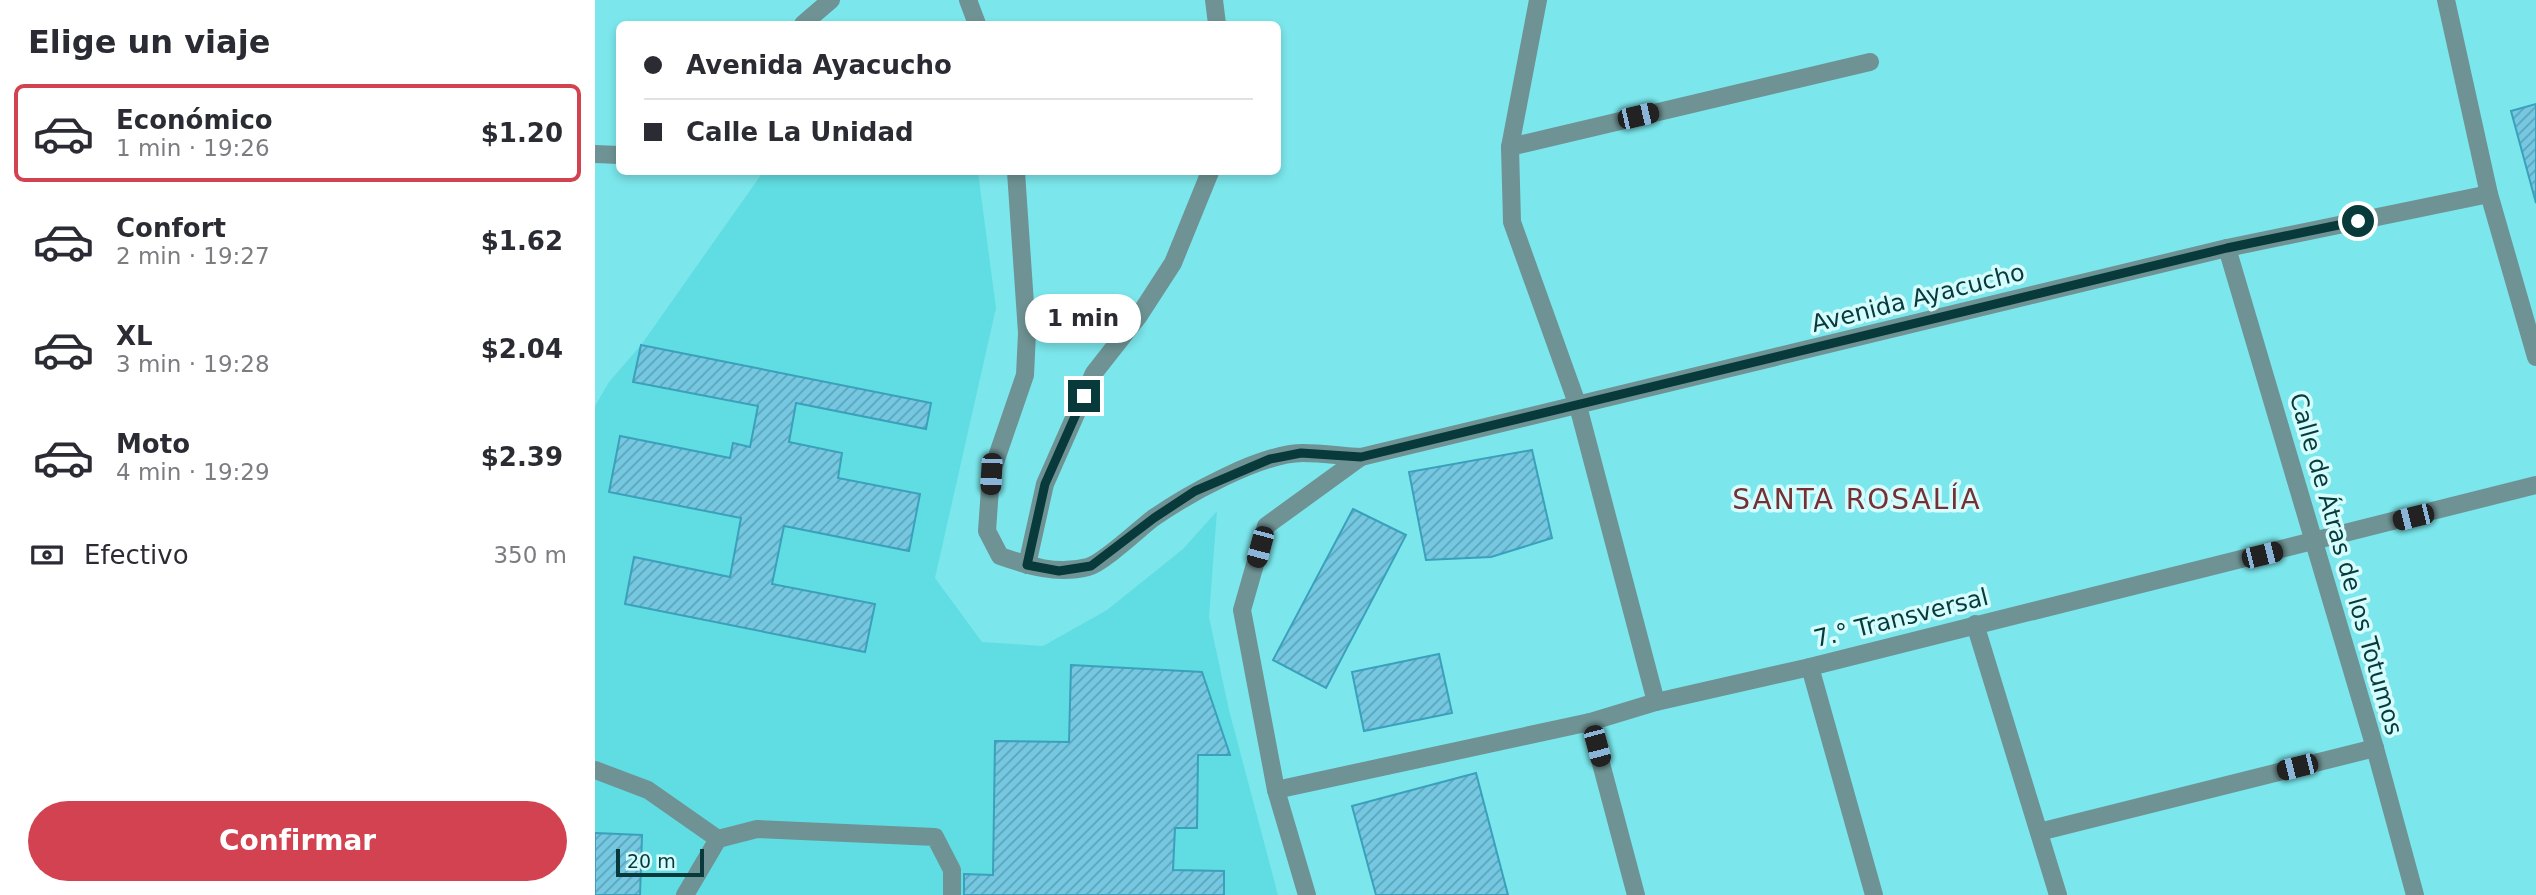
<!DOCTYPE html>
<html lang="es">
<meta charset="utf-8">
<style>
:root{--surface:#fff;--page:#f7f7f7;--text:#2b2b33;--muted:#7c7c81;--line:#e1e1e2;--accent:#d24251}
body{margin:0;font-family:"DejaVu Sans",sans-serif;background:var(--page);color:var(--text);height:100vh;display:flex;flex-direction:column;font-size:26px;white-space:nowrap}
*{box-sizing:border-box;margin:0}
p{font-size:23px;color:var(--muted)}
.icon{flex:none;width:38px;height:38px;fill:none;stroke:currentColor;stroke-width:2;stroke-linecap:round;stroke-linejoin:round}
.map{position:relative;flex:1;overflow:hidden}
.drawer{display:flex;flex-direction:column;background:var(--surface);width:595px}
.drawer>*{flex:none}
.hud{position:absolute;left:21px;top:21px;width:665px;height:154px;border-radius:10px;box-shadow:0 4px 10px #0003;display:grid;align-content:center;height:154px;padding:0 28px;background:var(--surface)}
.scale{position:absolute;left:21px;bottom:18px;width:88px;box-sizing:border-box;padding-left:7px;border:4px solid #083a3c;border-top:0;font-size:19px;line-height:24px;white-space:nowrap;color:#083a3c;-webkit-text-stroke:5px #d6fdfe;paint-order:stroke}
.end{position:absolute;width:32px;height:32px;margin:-16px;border:9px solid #083a3c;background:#fff;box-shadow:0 0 0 4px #fff}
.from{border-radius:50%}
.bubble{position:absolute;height:49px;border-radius:24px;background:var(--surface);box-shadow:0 4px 10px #0003;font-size:23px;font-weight:800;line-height:49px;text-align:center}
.car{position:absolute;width:21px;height:42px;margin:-21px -10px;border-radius:9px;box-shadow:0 0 5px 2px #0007;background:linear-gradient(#222 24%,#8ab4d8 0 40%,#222 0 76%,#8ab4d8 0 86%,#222 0)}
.hud b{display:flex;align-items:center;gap:24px;height:66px;font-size:26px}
.hud b+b{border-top:2px solid var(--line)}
.hud i{width:18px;height:18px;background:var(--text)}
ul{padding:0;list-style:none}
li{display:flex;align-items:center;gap:21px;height:98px;margin:0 14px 10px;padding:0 14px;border:4px solid transparent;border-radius:10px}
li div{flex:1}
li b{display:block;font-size:26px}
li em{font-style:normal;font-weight:800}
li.active{border-color:var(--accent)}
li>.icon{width:63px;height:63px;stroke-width:1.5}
h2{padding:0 28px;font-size:32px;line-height:84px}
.pay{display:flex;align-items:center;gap:18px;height:77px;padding:0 28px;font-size:26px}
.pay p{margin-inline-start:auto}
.primary-button{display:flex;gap:14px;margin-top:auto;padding:14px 28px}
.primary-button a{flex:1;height:80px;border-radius:42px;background:var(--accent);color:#fff;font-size:28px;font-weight:800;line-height:80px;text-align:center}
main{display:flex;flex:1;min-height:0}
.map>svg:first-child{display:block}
</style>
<main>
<section class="drawer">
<h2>Elige un viaje</h2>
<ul>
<li class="active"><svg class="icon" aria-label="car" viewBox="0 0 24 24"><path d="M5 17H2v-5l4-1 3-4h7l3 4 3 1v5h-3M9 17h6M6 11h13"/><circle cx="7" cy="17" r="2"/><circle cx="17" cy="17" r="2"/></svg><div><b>Económico</b><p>1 min · 19:26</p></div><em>$1.20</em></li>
<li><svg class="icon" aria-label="car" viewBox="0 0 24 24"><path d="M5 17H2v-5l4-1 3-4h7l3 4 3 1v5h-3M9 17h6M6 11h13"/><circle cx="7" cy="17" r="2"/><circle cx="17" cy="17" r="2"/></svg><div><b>Confort</b><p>2 min · 19:27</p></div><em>$1.62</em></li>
<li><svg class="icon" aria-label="car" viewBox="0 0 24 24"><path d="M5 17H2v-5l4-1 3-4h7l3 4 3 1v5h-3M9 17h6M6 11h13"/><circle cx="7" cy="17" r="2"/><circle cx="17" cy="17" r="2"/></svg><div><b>XL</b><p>3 min · 19:28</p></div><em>$2.04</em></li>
<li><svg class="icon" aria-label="car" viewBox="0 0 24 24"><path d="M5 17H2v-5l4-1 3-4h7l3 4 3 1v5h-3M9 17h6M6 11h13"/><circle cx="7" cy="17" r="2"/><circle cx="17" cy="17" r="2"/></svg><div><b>Moto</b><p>4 min · 19:29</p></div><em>$2.39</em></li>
</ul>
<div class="pay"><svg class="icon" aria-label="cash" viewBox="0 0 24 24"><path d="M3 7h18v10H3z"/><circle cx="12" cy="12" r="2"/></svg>Efectivo<p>350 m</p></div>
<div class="primary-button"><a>Confirmar</a></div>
</section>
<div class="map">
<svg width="1941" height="895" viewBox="0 0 1941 895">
<defs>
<pattern id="building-hatch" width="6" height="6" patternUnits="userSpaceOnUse" patternTransform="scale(1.75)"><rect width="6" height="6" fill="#75c8e1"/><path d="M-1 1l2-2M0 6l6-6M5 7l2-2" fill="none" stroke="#5ea3b8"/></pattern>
</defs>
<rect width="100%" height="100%" fill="#7be7ec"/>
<polygon fill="#60dde2" points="168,172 383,172 401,308 340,578 387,642 448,646 512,610 588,549 622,511 614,617 634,710 683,895 0,895 0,406 14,382 46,345"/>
<g fill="url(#building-hatch)" stroke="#3aa0bb" stroke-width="2">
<polygon points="1941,104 1941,203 1916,111"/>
<polygon points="46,345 336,403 331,429 201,403 194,442 247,453 243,478 325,494 314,551 189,526 177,584 280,604 270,652 30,604 39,557 135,577 146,518 14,492 25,436 135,458 138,443 155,447 163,406 38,382"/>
<polygon points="937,450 957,538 896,557 831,560 814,472"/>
<polygon points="758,509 811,535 731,688 678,660"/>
<polygon points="844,654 857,713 769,731 757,672"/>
<polygon points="476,665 607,672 635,755 603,755 602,828 580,828 578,870 629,871 629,895 369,895 369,874 398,875 400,741 474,742"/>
<polygon points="881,773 913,895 781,895 757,806"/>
<polygon points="0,833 47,835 45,895 0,895"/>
</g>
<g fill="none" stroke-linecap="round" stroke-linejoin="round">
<g stroke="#6f9394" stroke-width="18">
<polyline points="373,0 382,24"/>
<polyline points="619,0 622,24"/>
<polyline points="943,0 915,147 917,222 983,406 1061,702"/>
<polyline points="1851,0 1894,194 1941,357"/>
<polyline points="208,24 236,0"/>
<polyline points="915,147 1275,62"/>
<polyline points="0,154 24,155"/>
<path d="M421,172l11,161 -2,42 -34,99 -4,57 13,25c29,10 57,19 88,11 15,-4 50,-37 64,-48 34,-24 109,-66 151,-66 19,0 39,3 58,4l866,-209 262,-54"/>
<polyline points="1632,248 1780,748 1820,895"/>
<polyline points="432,565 450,484 499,373 543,317 578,263 615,172"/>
<polyline points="1380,624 1463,895"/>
<polyline points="1215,667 1279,895"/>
<polyline points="995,722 1041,895"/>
<polyline points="0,770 53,790 123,839 162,829 340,837 357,870 357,895"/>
<polyline points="681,790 995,722 1061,702 1215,667 1941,485"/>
<polyline points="1444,832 1780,748"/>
<polyline points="90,895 123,839"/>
<polyline points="712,895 681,790 647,610 671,526 766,457"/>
</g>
</g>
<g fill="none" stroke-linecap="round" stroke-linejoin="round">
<polyline stroke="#083a3c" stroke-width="9" points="489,396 450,484 432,565 464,571 496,566 559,518 600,491 675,459 706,453 766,457 1632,248 1763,221"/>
</g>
<g text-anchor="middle" stroke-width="7" stroke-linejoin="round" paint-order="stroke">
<g font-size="24" fill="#083a3c" stroke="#d6fdfe">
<text transform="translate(1323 298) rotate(-14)" y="8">Avenida Ayacucho</text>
<text transform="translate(1751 564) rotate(74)" y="8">Calle de Átras de los Totumos</text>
<text transform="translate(1306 618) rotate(-14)" y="8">7.° Transversal</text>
</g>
<g font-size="28" letter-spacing="2" fill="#762f33" stroke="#d6fdfe">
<text x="1262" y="509">SANTA ROSALÍA</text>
</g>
</g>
</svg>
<div class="scale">20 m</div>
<i class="end from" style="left:1763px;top:221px"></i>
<i class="end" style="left:489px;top:396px"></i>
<div class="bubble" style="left:430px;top:294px;width:116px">1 min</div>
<i class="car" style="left:1043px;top:116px;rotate:77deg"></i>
<i class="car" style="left:396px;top:474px;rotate:183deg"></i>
<i class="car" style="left:1818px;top:517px;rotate:256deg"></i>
<i class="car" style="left:665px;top:547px;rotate:195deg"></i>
<i class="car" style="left:1667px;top:555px;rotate:76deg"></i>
<i class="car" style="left:1002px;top:746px;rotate:165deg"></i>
<i class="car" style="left:1702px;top:767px;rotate:256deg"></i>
<div class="hud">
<b><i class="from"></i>Avenida Ayacucho</b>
<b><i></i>Calle La Unidad</b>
</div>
</div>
</main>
